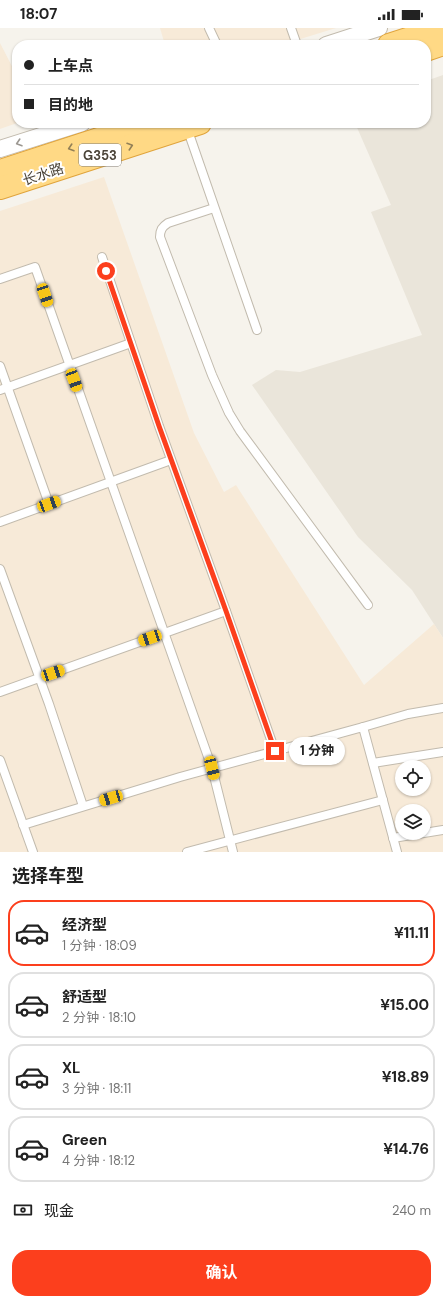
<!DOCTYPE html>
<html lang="zh">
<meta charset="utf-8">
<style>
:root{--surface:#fff;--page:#f6f6f6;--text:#222;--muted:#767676;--line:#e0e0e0;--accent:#fc3f1d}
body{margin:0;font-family:"DM Sans","Noto Sans SC",sans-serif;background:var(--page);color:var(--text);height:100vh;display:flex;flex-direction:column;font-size:15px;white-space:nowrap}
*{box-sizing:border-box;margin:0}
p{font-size:13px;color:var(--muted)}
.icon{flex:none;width:22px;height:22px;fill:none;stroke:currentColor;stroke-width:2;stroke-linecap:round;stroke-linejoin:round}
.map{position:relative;height:824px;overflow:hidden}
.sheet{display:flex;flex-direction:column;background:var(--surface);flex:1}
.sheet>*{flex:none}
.hud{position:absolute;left:12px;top:12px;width:419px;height:88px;border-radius:16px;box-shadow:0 1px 3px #0004;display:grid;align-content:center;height:88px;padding:0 12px;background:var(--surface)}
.fabs{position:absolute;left:395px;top:732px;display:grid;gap:8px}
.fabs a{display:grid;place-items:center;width:36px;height:36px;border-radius:50%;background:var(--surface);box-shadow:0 1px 3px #0004;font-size:20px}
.end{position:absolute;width:18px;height:18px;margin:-9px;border:5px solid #fc3f1d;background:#fff;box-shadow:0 0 0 2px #fff}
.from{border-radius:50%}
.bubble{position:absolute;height:28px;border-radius:14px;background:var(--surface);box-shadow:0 1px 3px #0004;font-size:13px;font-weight:700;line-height:28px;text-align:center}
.car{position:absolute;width:12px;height:24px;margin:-12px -6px;border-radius:5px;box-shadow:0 0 3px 1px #0007;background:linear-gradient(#f5c518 24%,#345 0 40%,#f5c518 0 76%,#345 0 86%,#f5c518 0)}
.hud b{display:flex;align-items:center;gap:14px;height:38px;font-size:15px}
.hud b+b{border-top:1px solid var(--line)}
.hud i{width:10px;height:10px;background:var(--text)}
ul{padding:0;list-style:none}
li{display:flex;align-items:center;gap:12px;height:66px;margin:0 8px 6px;padding:0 4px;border:2px solid var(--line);border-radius:16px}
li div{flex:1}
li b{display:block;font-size:15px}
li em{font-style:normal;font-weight:700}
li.current{border-color:var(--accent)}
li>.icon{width:36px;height:36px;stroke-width:1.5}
h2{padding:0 12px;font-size:18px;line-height:48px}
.pay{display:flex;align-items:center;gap:10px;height:44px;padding:0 12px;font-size:15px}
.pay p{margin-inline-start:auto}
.action{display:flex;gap:8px;margin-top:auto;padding:8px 12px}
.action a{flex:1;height:46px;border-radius:16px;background:var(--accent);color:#fff;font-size:16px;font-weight:700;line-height:46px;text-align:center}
.status{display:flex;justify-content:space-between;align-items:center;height:28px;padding:0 20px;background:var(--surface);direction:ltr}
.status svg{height:11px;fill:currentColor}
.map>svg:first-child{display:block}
</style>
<div class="status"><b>18:07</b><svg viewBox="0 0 49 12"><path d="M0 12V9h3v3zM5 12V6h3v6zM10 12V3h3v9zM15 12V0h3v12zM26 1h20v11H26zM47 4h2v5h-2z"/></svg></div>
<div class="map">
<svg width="443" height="824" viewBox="0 0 443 824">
<rect width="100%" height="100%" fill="#f6f3ec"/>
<polygon fill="#eae5da" points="443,47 443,610 412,562 358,509 252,357 276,342 300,344 422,307 371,184 391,177 355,95 426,95 426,53"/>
<g fill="#f7ead8" fill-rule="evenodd">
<polygon points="160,0 336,0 281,17 165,17"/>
<polygon points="0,15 17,48 17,95 0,101"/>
<path d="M104,149l90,256 30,59 12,-7 128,200 70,-61 9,14v214h-443v-641zM402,739h22v22h-22zM402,783h22v22h-22z"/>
</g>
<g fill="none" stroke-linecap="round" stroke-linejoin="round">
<defs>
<g id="service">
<polyline points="209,0 217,17"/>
<polyline points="291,0 297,17"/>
<polyline points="360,3 363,17"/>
<polyline points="187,100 257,302"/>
<path d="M214,180l-46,15c-6,4 -8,7 -8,14l52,138 17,38 11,18 128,174"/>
<polyline points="102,229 159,398 226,583 275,723"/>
<polyline points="0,251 35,239 212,740 233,824"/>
<polyline points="0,338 49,476"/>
<polyline points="0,362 131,315"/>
<polyline points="0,494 171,432"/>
<polyline points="0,541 49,676 83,778"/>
<polyline points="0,664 226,583"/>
<polyline points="363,699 408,686 443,680"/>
<polyline points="0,732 33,824"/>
<polyline points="373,735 443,724"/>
<polyline points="23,797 180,749 363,699 397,824"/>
<polyline points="393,810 443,802"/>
<polyline points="187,824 383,772"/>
</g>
<g id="minor">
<polyline points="326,17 379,0"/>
<polyline points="0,121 82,95"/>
</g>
<g id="trunk">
<polyline points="389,17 441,0"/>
<polyline points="426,22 443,16"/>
<polyline points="0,143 148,95"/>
<polyline points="0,160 200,95"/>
</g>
</defs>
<use href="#service" stroke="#c2bbae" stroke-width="10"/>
<use href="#minor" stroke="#c2bbae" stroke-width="18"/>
<use href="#trunk" stroke="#e0a43c" stroke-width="24"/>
<use href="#service" stroke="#fff" stroke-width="8"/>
<use href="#minor" stroke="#fff" stroke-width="16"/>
<use href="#trunk" stroke="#ffd985" stroke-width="22"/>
</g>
<defs><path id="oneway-chevron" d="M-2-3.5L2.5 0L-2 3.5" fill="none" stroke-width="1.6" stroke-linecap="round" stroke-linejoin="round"/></defs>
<use stroke="#9c9892" href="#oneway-chevron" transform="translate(19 115) rotate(162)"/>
<g stroke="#938057">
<use href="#oneway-chevron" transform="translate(130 118) rotate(-18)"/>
<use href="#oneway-chevron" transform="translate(71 120) rotate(162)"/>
</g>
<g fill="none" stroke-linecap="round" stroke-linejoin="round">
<polyline stroke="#fc3f1d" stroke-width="5" points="106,243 159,398 226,583 275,723"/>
</g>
<g text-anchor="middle" stroke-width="4" stroke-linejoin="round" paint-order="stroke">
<rect fill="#fff" stroke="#817c74" stroke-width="1" x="79" y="116" width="42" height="22" rx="3"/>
<g font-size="13" font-weight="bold" fill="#4b4439">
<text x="100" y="132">G353</text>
</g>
<g font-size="14" fill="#4b4439" stroke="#fff">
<text transform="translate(43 146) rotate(-18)" y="5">长水路</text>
</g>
</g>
</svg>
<div class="fabs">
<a><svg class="icon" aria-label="locate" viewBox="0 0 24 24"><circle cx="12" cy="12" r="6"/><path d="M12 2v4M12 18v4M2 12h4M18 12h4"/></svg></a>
<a><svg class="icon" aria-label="layers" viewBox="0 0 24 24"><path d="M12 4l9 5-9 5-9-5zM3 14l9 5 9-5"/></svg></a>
</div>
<i class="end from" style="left:106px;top:243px"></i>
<i class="end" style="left:275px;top:723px"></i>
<div class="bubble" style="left:289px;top:709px;width:56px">1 分钟</div>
<i class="car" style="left:45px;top:267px;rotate:161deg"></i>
<i class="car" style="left:74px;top:352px;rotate:160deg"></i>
<i class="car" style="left:49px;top:476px;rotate:70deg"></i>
<i class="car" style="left:150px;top:610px;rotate:251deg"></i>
<i class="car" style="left:53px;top:645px;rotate:71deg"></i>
<i class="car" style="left:212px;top:740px;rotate:166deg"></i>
<i class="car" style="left:111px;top:770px;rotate:253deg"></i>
<div class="hud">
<b><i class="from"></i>上车点</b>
<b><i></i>目的地</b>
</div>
</div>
<section class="sheet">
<h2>选择车型</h2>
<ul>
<li class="current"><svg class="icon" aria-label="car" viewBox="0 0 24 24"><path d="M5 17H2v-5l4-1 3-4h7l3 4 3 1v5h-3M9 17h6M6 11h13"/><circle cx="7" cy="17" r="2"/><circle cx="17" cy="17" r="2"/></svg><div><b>经济型</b><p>1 分钟 · 18:09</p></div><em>¥11.11</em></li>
<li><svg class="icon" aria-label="car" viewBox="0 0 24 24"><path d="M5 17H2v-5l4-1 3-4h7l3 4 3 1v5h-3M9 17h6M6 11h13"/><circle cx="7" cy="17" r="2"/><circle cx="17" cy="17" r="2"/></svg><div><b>舒适型</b><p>2 分钟 · 18:10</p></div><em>¥15.00</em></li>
<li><svg class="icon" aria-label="car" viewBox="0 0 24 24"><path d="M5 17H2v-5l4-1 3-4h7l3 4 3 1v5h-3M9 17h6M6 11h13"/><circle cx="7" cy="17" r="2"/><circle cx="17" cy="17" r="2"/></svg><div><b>XL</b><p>3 分钟 · 18:11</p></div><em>¥18.89</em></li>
<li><svg class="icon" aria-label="car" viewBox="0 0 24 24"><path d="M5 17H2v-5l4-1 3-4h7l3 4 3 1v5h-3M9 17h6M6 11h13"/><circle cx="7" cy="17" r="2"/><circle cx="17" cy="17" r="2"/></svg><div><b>Green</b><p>4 分钟 · 18:12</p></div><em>¥14.76</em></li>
</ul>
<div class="pay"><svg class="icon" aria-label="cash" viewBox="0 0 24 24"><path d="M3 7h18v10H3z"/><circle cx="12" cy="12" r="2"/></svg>现金<p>240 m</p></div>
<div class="action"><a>确认</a></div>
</section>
